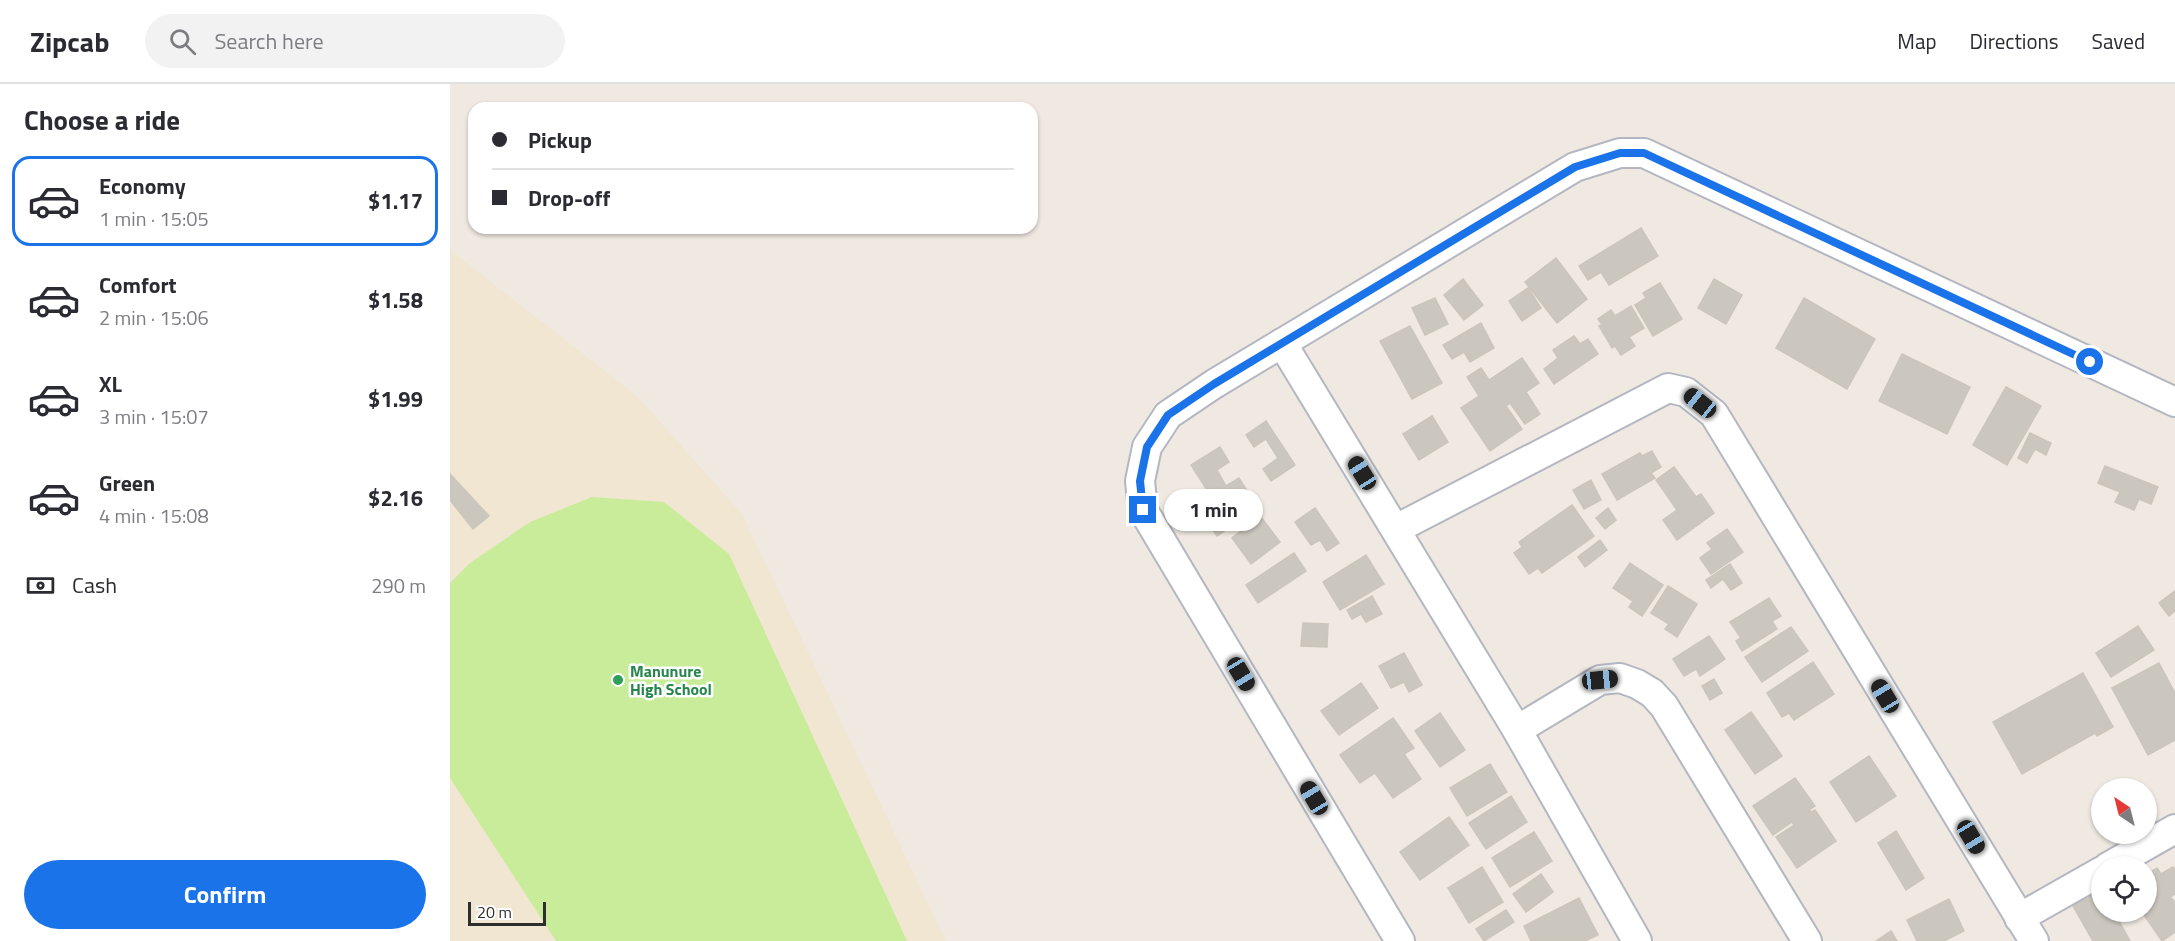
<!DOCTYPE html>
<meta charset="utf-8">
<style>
:root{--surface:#fff;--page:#f2f2f3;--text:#2b2b33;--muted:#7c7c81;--line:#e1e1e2;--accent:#1a73e8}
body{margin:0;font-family:"Titillium Web",sans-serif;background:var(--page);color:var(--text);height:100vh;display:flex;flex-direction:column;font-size:22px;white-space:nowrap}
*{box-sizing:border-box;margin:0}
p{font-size:20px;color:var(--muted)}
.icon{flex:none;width:33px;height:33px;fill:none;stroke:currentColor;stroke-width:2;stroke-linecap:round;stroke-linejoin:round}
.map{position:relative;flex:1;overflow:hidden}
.side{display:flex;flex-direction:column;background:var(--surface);width:450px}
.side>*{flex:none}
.hud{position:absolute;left:18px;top:18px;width:570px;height:132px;border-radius:18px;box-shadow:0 2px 4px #0004;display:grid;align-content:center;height:132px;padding:0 24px;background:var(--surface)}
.needle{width:39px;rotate:325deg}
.tools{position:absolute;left:1641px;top:694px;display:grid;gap:12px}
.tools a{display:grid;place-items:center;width:66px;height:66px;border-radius:50%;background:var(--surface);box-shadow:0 2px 4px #0004;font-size:30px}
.scale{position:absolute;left:18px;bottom:15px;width:78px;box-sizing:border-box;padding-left:6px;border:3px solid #2e2e2e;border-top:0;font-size:16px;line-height:21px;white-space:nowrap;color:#2e2e2e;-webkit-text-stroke:4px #fff;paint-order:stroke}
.end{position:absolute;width:27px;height:27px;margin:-14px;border:8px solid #1a73e8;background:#fff;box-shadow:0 0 0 3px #fff}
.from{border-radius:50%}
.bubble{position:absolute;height:42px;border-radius:21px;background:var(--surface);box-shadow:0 2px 4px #0004;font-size:20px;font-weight:700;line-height:42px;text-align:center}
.car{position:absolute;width:18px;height:36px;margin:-18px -9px;border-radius:8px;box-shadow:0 0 4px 2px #0007;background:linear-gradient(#222 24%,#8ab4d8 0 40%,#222 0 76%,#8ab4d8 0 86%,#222 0)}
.hud b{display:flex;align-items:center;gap:21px;height:57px;font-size:22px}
.hud b+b{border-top:2px solid var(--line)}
.hud i{width:15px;height:15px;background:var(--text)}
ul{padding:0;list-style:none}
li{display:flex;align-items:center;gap:18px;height:90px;margin:0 12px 9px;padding:0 12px;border:3px solid transparent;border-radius:18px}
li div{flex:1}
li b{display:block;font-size:22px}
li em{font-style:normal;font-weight:700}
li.active{border-color:var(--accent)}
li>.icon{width:54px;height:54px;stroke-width:1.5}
h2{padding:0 24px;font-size:27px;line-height:72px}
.pay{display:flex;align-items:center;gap:15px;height:66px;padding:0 24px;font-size:22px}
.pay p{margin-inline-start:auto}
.button{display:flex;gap:12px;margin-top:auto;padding:12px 24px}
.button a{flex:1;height:69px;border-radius:36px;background:var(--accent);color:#fff;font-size:24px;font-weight:700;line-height:69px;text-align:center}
header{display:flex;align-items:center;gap:36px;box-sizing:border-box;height:84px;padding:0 30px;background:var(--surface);border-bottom:2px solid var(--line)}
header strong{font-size:28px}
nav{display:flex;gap:33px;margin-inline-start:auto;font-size:21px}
.search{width:420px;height:54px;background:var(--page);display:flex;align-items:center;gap:15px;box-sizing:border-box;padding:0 21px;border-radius:33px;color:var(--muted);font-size:22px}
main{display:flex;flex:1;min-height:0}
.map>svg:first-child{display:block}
</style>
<header>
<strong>Zipcab</strong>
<div class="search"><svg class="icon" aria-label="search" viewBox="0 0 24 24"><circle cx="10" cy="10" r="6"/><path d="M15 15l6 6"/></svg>Search here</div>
<nav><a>Map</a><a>Directions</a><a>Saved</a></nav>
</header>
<main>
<section class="side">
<h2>Choose a ride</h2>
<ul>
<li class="active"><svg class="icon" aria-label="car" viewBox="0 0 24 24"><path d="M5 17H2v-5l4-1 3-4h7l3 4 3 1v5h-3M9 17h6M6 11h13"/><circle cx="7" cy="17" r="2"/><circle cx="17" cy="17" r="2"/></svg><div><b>Economy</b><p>1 min · 15:05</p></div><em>$1.17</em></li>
<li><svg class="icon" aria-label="car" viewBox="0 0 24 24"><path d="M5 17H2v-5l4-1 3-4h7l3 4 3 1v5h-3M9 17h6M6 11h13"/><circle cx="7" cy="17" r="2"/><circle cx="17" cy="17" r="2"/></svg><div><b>Comfort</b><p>2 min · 15:06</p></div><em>$1.58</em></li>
<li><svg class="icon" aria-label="car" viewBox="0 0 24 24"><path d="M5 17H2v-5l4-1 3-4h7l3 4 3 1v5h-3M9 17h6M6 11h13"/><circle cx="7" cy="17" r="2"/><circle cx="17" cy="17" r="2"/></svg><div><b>XL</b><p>3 min · 15:07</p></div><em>$1.99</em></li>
<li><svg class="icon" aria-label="car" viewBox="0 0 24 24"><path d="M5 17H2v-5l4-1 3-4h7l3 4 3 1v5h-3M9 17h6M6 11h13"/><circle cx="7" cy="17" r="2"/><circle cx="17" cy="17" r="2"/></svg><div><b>Green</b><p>4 min · 15:08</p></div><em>$2.16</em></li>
</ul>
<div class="pay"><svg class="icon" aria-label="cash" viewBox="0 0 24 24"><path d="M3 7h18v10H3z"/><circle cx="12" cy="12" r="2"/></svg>Cash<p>290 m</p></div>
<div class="button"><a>Confirm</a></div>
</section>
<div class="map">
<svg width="1725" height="857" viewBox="0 0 1725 857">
<rect width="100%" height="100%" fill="#efe9e1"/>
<polygon fill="#f0e6d1" points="0,166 188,313 292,430 496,857 0,857"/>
<polygon fill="#c9ec9a" points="142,413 214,418 279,470 457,857 106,857 0,694 0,499 20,479 80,438"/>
<g fill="#cbc7bf" stroke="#cbc5ba" stroke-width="1.5">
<polygon points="1191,144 1208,172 1159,201 1151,188 1138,196 1129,182"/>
<polygon points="1106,174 1137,215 1107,239 1075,198"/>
<polygon points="1013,195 1033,221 1014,236 994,211"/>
<polygon points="1264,195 1292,211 1276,240 1248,224"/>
<polygon points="1210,199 1232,235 1203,252 1185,221 1196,214 1193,209"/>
<polygon points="1078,204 1091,224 1072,237 1059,217"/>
<polygon points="985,214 998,240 975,251 962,224"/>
<polygon points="1354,214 1425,255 1397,305 1326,264"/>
<polygon points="1181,222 1194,244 1179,253 1185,262 1171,271 1165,262 1162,264 1149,242 1152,241 1148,235 1161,226 1165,232"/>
<polygon points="1031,239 1044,264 1020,278 1014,268 1002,275 993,261"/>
<polygon points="960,242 992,299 962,315 930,257"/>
<polygon points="1124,252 1130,260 1138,255 1148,270 1104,300 1094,285 1108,274 1103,266"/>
<polygon points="1452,270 1520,303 1497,350 1429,317"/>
<polygon points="1072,274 1089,299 1076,308 1090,330 1075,340 1060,319 1056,322 1072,345 1040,367 1011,324 1029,312 1017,293 1031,284 1039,296"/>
<polygon points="1556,303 1591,322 1557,381 1523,361"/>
<polygon points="982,332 998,358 969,376 953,350"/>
<polygon points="816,337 845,381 821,397 813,385 828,374 816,355 804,363 796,351"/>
<polygon points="1580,349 1601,359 1596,371 1585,365 1577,379 1568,374"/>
<polygon points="770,363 779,378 767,386 776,402 789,394 798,408 769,425 741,381"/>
<polygon points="1202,367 1211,383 1201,389 1205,394 1167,416 1152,390 1190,369 1192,372"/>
<polygon points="1655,382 1708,403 1701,420 1689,415 1684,426 1665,418 1670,408 1648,399"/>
<polygon points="1224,383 1246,413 1251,410 1264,429 1227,456 1213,436 1227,426 1206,396"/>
<polygon points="0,390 39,432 23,445 0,416"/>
<polygon points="1141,396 1151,416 1134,425 1123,406"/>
<polygon points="790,417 799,430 767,452 758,439"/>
<polygon points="1122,421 1144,452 1092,489 1088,484 1079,490 1064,469 1072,463 1069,458"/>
<polygon points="865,424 889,459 877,467 870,456 861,461 845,438"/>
<polygon points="1158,424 1166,436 1155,445 1146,434"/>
<polygon points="810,432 830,458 801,480 782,454"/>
<polygon points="1277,445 1293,468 1261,490 1250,474 1262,465 1257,459"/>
<polygon points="1150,456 1157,466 1135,483 1128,473"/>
<polygon points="844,469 856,487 808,519 796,501"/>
<polygon points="916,471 934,500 890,526 873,498"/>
<polygon points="1180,479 1213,501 1192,532 1179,523 1183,517 1163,504"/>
<polygon points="1280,480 1292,499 1281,506 1273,495 1261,504 1256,496"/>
<polygon points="1218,502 1247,520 1227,553 1215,545 1219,540 1201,529"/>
<polygon points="1725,507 1725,527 1719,532 1709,519"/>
<polygon points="922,512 932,530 916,538 911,530 902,535 897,526"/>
<polygon points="1319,514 1331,532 1322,537 1327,545 1292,567 1286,557 1291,554 1280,538"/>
<polygon points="853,539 878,540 877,563 851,562"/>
<polygon points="1688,542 1704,566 1661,593 1646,569"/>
<polygon points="1341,543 1358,567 1312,598 1295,573"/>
<polygon points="1259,552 1275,575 1250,592 1246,585 1234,592 1223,575"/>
<polygon points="954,569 972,601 959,608 954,598 941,604 929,582"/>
<polygon points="1363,578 1384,610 1344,636 1339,629 1332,633 1317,609"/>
<polygon points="1709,579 1725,609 1725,656 1698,671 1662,604"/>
<polygon points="1633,589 1663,643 1647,652 1645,649 1572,690 1543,638"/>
<polygon points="1264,595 1272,609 1260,616 1252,602"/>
<polygon points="911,599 928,624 889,651 871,627"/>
<polygon points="1301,628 1332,672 1305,690 1275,646"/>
<polygon points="990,629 1015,666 990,683 965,647"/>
<polygon points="943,634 964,664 954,670 971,695 943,714 925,689 910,699 890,671"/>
<polygon points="1419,672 1446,712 1406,738 1380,698"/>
<polygon points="1040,680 1057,708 1017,732 1000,704"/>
<polygon points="1345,694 1365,722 1359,726 1361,728 1365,726 1386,757 1347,784 1326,753 1344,741 1342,738 1323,751 1303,722"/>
<polygon points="1061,712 1077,738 1036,765 1019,739"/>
<polygon points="999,733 1019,761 970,796 950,768"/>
<polygon points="1446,747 1474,794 1456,806 1428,759"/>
<polygon points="1084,748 1102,777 1060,803 1042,774"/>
<polygon points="1032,783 1053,818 1019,839 998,804"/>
<polygon points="1723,783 1725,786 1725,810 1720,813 1725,818 1725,848 1712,857 1692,828 1696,828 1696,791 1707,784 1711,790"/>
<polygon points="1091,790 1103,808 1076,828 1063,810"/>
<polygon points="1651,806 1652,828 1664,828 1680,857 1643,857 1623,822"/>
<polygon points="1129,814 1148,851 1135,857 1081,857 1074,842"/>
<polygon points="1499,815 1514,847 1494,857 1467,857 1457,836"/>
<polygon points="1056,826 1064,838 1034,857 1026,845"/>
<polygon points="1441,847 1447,857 1426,857"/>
</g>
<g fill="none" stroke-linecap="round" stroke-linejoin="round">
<defs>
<g id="minor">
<polyline points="832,259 1067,646 1187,857"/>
<polyline points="946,445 1218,304 1236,308 1264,330 1584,857"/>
<polyline points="1067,646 1150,596 1170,594 1187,600 1202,609 1214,622 1357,857"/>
<polyline points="1658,783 1725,745"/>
<polyline points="1569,834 1652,787"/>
<polyline points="950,857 693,426 690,397 697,363 718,331 764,300 1125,83 1170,69 1194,69 1725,318"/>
</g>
</defs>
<use href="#minor" stroke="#b4b7c1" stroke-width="32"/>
<use href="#minor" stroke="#fff" stroke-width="28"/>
</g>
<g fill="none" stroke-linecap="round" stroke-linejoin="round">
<polyline stroke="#1a73e8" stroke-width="8" points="693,426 690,397 697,363 718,331 764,300 1125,83 1170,69 1194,69 1640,278"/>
</g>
<circle fill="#2e9e5b" stroke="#fff" stroke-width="2" cx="168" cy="596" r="6"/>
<g text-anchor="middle" stroke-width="5" stroke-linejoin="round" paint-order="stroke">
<g font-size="16" font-weight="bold" fill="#27864d" stroke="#fff" text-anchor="start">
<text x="180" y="593">Manunure<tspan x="180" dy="18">High School</tspan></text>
</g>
</g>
</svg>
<div class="tools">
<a><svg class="needle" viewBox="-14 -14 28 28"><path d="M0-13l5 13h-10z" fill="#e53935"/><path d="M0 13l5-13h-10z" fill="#7c7c81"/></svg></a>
<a><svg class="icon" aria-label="locate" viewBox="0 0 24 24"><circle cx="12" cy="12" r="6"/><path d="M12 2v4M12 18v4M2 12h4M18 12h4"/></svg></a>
</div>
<div class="scale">20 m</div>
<i class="end from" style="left:1640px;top:278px"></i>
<i class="end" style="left:693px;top:426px"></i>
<div class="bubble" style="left:714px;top:405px;width:99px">1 min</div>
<i class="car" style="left:1250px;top:319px;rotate:309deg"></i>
<i class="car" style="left:912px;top:389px;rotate:328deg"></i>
<i class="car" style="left:791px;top:590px;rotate:149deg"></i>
<i class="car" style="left:1150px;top:596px;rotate:84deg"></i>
<i class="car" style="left:1435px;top:612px;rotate:329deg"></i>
<i class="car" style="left:864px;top:714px;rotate:329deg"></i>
<i class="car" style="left:1521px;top:753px;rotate:149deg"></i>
<div class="hud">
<b><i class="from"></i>Pickup</b>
<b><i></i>Drop-off</b>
</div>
</div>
</main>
